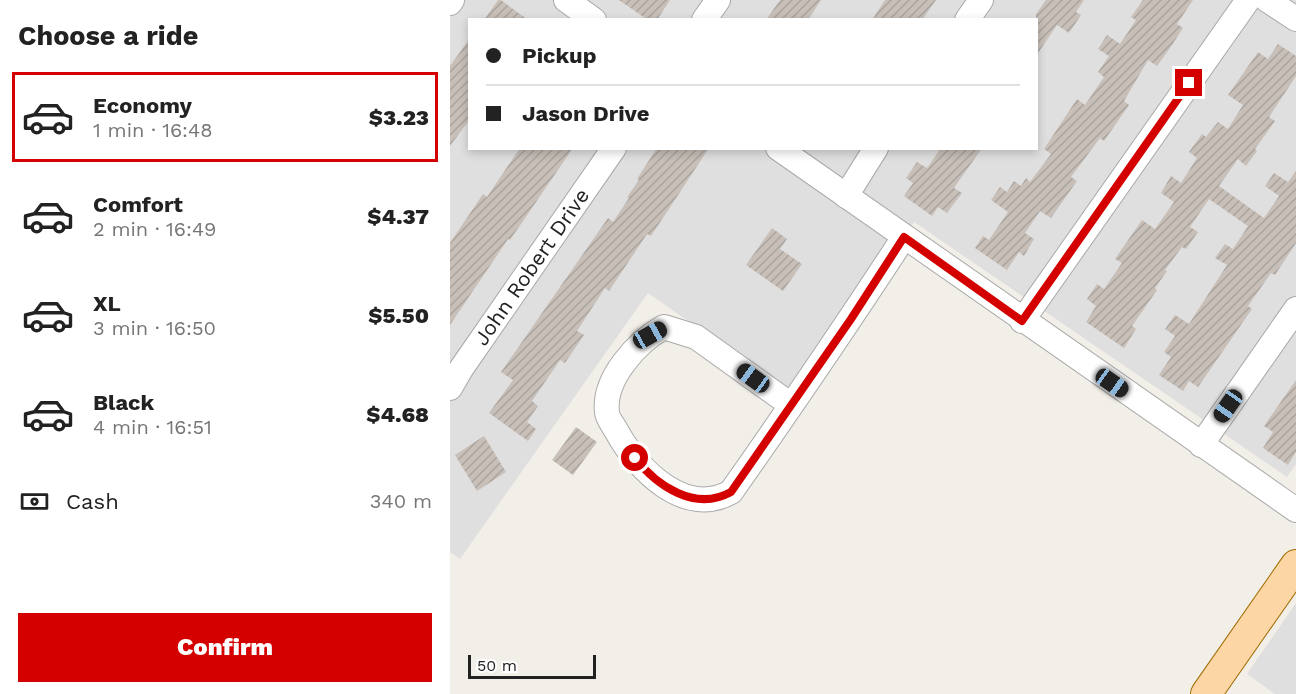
<!DOCTYPE html>
<meta charset="utf-8">
<style>
:root{--surface:#fff;--page:#f6f6f6;--text:#222;--muted:#767676;--line:#e0e0e0;--accent:#d40000}
body{margin:0;font-family:"Work Sans",sans-serif;background:var(--page);color:var(--text);height:100vh;display:flex;flex-direction:column;font-size:22px;white-space:nowrap}
*{box-sizing:border-box;margin:0}
p{font-size:20px;color:var(--muted)}
.icon{flex:none;width:33px;height:33px;fill:none;stroke:currentColor;stroke-width:2;stroke-linecap:round;stroke-linejoin:round}
.map{position:relative;flex:1;overflow:hidden}
.side{display:flex;flex-direction:column;background:var(--surface);width:450px}
.side>*{flex:none}
.banner{position:absolute;left:18px;top:18px;width:570px;height:132px;border-radius:0px;box-shadow:0 3px 9px #0003;display:grid;align-content:center;height:132px;padding:0 18px;background:var(--surface)}
.scale{position:absolute;left:18px;bottom:15px;width:128px;box-sizing:border-box;padding-left:6px;border:3px solid #222;border-top:0;font-size:16px;line-height:21px;white-space:nowrap;color:#222;-webkit-text-stroke:4px #fff;paint-order:stroke}
.end{position:absolute;width:27px;height:27px;margin:-14px;border:8px solid #d40000;background:#fff;box-shadow:0 0 0 3px #fff}
.from{border-radius:50%}
.car{position:absolute;width:18px;height:36px;margin:-18px -9px;border-radius:8px;box-shadow:0 0 4px 2px #0007;background:linear-gradient(#222 24%,#8ab4d8 0 40%,#222 0 76%,#8ab4d8 0 86%,#222 0)}
.banner b{display:flex;align-items:center;gap:21px;height:57px;font-size:22px}
.banner b+b{border-top:2px solid var(--line)}
.banner i{width:15px;height:15px;background:var(--text)}
ul{padding:0;list-style:none}
li{display:flex;align-items:center;gap:18px;height:90px;margin:0 12px 9px;padding:0 6px;border:3px solid transparent;border-radius:0px}
li div{flex:1}
li b{display:block;font-size:22px}
li em{font-style:normal;font-weight:800}
li.active{border-color:var(--accent)}
li>.icon{width:54px;height:54px;stroke-width:1.5}
h2{padding:0 18px;font-size:27px;line-height:72px}
.pay{display:flex;align-items:center;gap:15px;height:66px;padding:0 18px;font-size:22px}
.pay p{margin-inline-start:auto}
.primary-button{display:flex;gap:12px;margin-top:auto;padding:12px 18px}
.primary-button a{flex:1;height:69px;border-radius:0px;background:var(--accent);color:#fff;font-size:24px;font-weight:800;line-height:69px;text-align:center}
main{display:flex;flex:1;min-height:0}
.map>svg:first-child{display:block}
</style>
<main>
<section class="side">
<h2>Choose a ride</h2>
<ul>
<li class="active"><svg class="icon" aria-label="car" viewBox="0 0 24 24"><path d="M5 17H2v-5l4-1 3-4h7l3 4 3 1v5h-3M9 17h6M6 11h13"/><circle cx="7" cy="17" r="2"/><circle cx="17" cy="17" r="2"/></svg><div><b>Economy</b><p>1 min · 16:48</p></div><em>$3.23</em></li>
<li><svg class="icon" aria-label="car" viewBox="0 0 24 24"><path d="M5 17H2v-5l4-1 3-4h7l3 4 3 1v5h-3M9 17h6M6 11h13"/><circle cx="7" cy="17" r="2"/><circle cx="17" cy="17" r="2"/></svg><div><b>Comfort</b><p>2 min · 16:49</p></div><em>$4.37</em></li>
<li><svg class="icon" aria-label="car" viewBox="0 0 24 24"><path d="M5 17H2v-5l4-1 3-4h7l3 4 3 1v5h-3M9 17h6M6 11h13"/><circle cx="7" cy="17" r="2"/><circle cx="17" cy="17" r="2"/></svg><div><b>XL</b><p>3 min · 16:50</p></div><em>$5.50</em></li>
<li><svg class="icon" aria-label="car" viewBox="0 0 24 24"><path d="M5 17H2v-5l4-1 3-4h7l3 4 3 1v5h-3M9 17h6M6 11h13"/><circle cx="7" cy="17" r="2"/><circle cx="17" cy="17" r="2"/></svg><div><b>Black</b><p>4 min · 16:51</p></div><em>$4.68</em></li>
</ul>
<div class="pay"><svg class="icon" aria-label="cash" viewBox="0 0 24 24"><path d="M3 7h18v10H3z"/><circle cx="12" cy="12" r="2"/></svg>Cash<p>340 m</p></div>
<div class="primary-button"><a>Confirm</a></div>
</section>
<div class="map">
<svg width="846" height="694" viewBox="0 0 846 694">
<defs>
<pattern id="building-hatch" width="6" height="6" patternUnits="userSpaceOnUse" patternTransform="scale(1.5)"><rect width="6" height="6" fill="#c7bfb8"/><path d="M-1 1l2-2M0 6l6-6M5 7l2-2" fill="none" stroke="#aba49e"/></pattern>
</defs>
<rect width="100%" height="100%" fill="#f2efe9"/>
<g fill="#e0dfdf" fill-rule="evenodd">
<path d="M0,0h846v464l-9,13 -373,-255 -121,173 -145,-102 -188,266 -10,-7zM20,20h566v128h-566z"/>
<polygon points="846,603 846,694 825,694 797,674"/>
</g>
<g fill="url(#building-hatch)">
<polygon points="48,0 51,0 78,20 34,20"/>
<polygon points="169,0 220,0 207,20 198,20"/>
<polygon points="330,0 371,0 358,20 316,20"/>
<polygon points="435,0 486,0 472,20 422,20"/>
<polygon points="596,0 634,0 626,12 631,15 619,33 607,25 586,56 586,14"/>
<polygon points="693,0 743,0 727,24 733,28 722,45 707,66 698,60 674,101 679,105 654,141 650,138 621,177 627,181 601,218 590,211 575,233 584,239 574,256 569,252 557,270 525,248 533,236 539,240 558,212 541,200 550,187 557,192 564,181 571,186 576,178 580,182 601,154 594,149 627,99 635,105 654,77 648,72 659,56 648,49 657,35 670,44 686,20 681,17"/>
<polygon points="20,38 20,119 0,146 0,66"/>
<polygon points="828,44 846,56 846,76 819,117 825,121 805,149 807,151 796,166 788,159 769,186 814,218 829,196 815,186 824,173 838,182 846,171 846,243 825,275 821,273 798,306 802,309 748,387 739,381 733,391 709,375 721,357 714,352 725,336 715,329 725,315 739,324 777,265 765,258 775,244 783,249 798,226 759,199 740,227 748,232 736,249 732,247 715,270 717,271 705,288 707,290 682,326 686,329 674,348 636,322 646,306 637,299 647,284 654,289 672,263 665,259 692,220 705,229 724,202 711,193 721,176 731,183 747,158 739,152 752,134 756,137 768,122 778,129 793,105 778,95 808,52 818,59"/>
<polygon points="70,148 123,148 60,240 58,239 0,325 0,243 33,194 37,197"/>
<polygon points="207,148 259,148 201,236 197,234 159,291 155,288 127,331 134,335 115,363 110,360 82,401 88,406 77,422 86,429 78,441 39,413 63,380 51,372 158,218 163,222 179,198 177,197 189,180 187,179"/>
<polygon points="491,148 532,148 504,188 512,193 497,213 488,207 482,216 454,196 463,183 456,178 467,162 477,168"/>
<polygon points="322,228 337,239 330,249 352,264 333,291 296,265"/>
<polygon points="846,380 846,452 838,465 813,448 823,432 814,426"/>
<polygon points="126,427 147,442 123,475 102,460"/>
<polygon points="34,436 56,472 27,491 5,455"/>
</g>
<g fill="none" stroke-linecap="round" stroke-linejoin="round">
<defs>
<g id="minor">
<polyline points="116,0 144,20"/>
<polyline points="817,0 846,19"/>
<polyline points="0,3 2,0"/>
<polyline points="254,20 268,0"/>
<polyline points="517,20 531,0"/>
<polyline points="328,148 846,510"/>
<polyline points="396,196 426,148"/>
<polyline points="572,321 798,0"/>
<path id="s1" d="M0,388l11,-19 153,-221"/>
<path d="M341,405l-95,-68 -32,-10c-27,15 -61,52 -57,85 0,6 7,14 10,20 21,38 68,86 114,60 59,-84 117,-169 173,-255"/>
<polyline points="751,445 846,309"/>
</g>
<polyline id="major" points="756,694 846,565"/>
</defs>
<use href="#minor" stroke="#a9a9a9" stroke-width="26"/>
<use href="#major" stroke="#a06b00" stroke-width="32"/>
<use href="#minor" stroke="#fff" stroke-width="24"/>
<use href="#major" stroke="#fcd6a4" stroke-width="30"/>
</g>
<g fill="none" stroke-linecap="round" stroke-linejoin="round">
<path stroke="#d40000" stroke-width="8" d="M185,458c22,28 60,54 96,34l120,-173 53,-82 118,84 167,-238"/>
</g>
<g text-anchor="middle" stroke-width="4.5" stroke-linejoin="round" paint-order="stroke">
<g font-size="21" fill="#222" stroke="#fff">
<text dy="7" stroke="none"><textPath href="#s1" startOffset="146">John Robert Drive</textPath></text>
</g>
</g>
</svg>
<div class="scale">50 m</div>
<i class="end from" style="left:185px;top:458px"></i>
<i class="end" style="left:739px;top:83px"></i>
<i class="car" style="left:200px;top:335px;rotate:61deg"></i>
<i class="car" style="left:303px;top:378px;rotate:306deg"></i>
<i class="car" style="left:662px;top:383px;rotate:125deg"></i>
<i class="car" style="left:778px;top:406px;rotate:215deg"></i>
<div class="banner">
<b><i class="from"></i>Pickup</b>
<b><i></i>Jason Drive</b>
</div>
</div>
</main>
